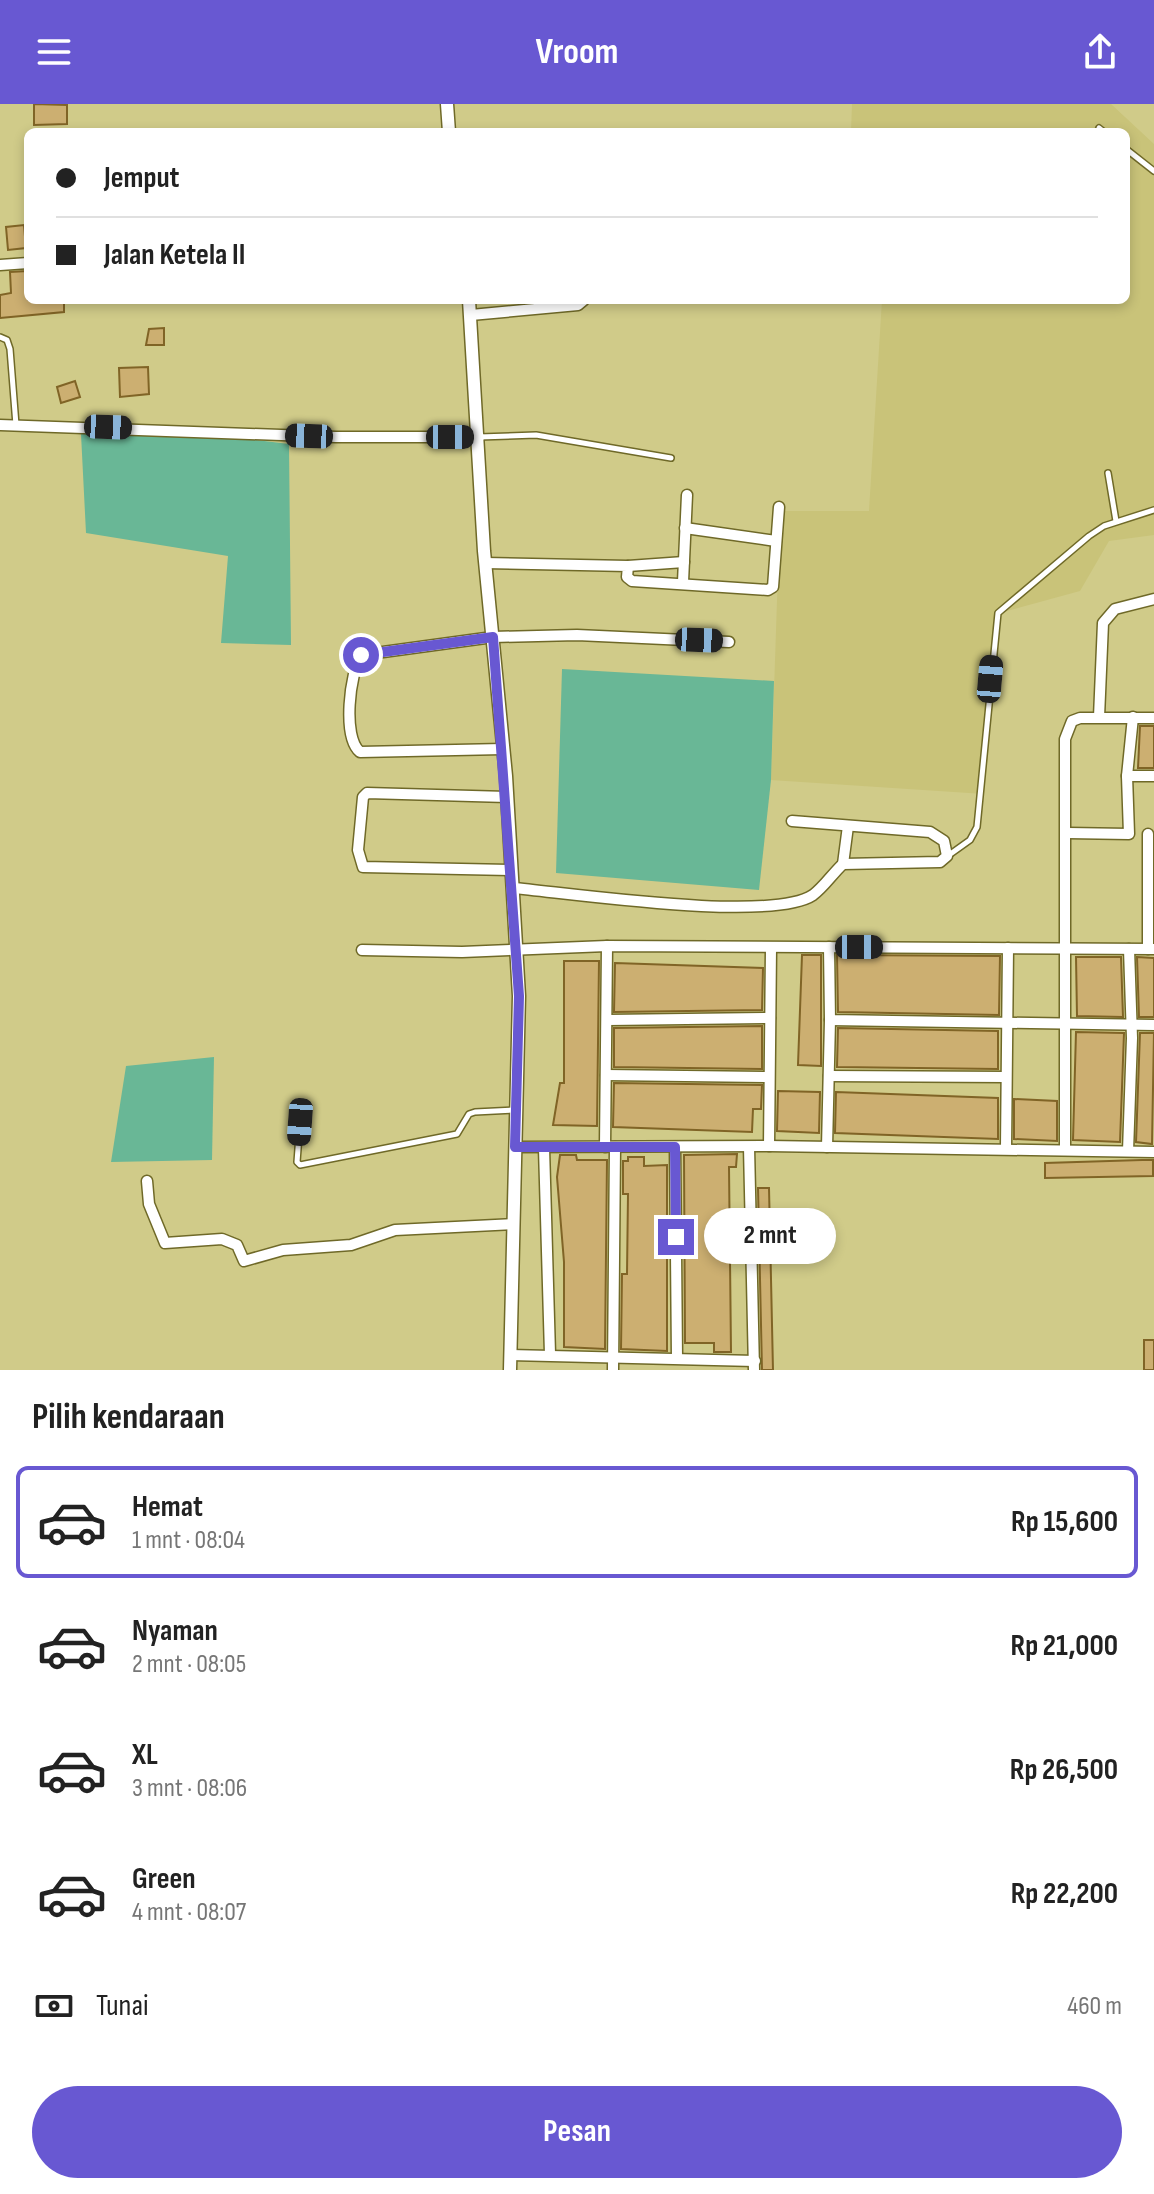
<!DOCTYPE html>
<html lang="id">
<meta charset="utf-8">
<style>
:root{--surface:#fff;--page:#f2f2f2;--text:#222;--muted:#767676;--line:#e0e0e0;--accent:#6858d2}
body{margin:0;font-family:"Sofia Sans Condensed",sans-serif;background:var(--page);color:var(--text);height:100vh;display:flex;flex-direction:column;font-size:30px;white-space:nowrap}
*{box-sizing:border-box;margin:0}
p{font-size:26px;color:var(--muted)}
.icon{flex:none;width:44px;height:44px;fill:none;stroke:currentColor;stroke-width:2;stroke-linecap:round;stroke-linejoin:round}
.map{position:relative;height:1266px;overflow:hidden}
.sheet{display:flex;flex-direction:column;background:var(--surface);flex:1}
.sheet>*{flex:none}
.top-card{position:absolute;left:24px;top:24px;width:1106px;height:176px;border-radius:12px;box-shadow:0 4px 12px #0003;display:grid;align-content:center;height:176px;padding:0 32px;background:var(--surface)}
.end{position:absolute;width:36px;height:36px;margin:-18px;border:10px solid #6858d2;background:#fff;box-shadow:0 0 0 4px #fff}
.from{border-radius:50%}
.bubble{position:absolute;height:56px;border-radius:28px;background:var(--surface);box-shadow:0 4px 12px #0003;font-size:26px;font-weight:700;line-height:56px;text-align:center}
.car{position:absolute;width:24px;height:48px;margin:-24px -12px;border-radius:10px;box-shadow:0 0 6px 2px #0007;background:linear-gradient(#222 24%,#8ab4d8 0 40%,#222 0 76%,#8ab4d8 0 86%,#222 0)}
.top-card b{display:flex;align-items:center;gap:28px;height:76px;font-size:30px}
.top-card b+b{border-top:2px solid var(--line)}
.top-card i{width:20px;height:20px;background:var(--text)}
ul{padding:0;list-style:none}
li{display:flex;align-items:center;gap:24px;height:112px;margin:0 16px 12px;padding:0 16px;border:4px solid transparent;border-radius:12px}
li div{flex:1}
li b{display:block;font-size:30px}
li em{font-style:normal;font-weight:700}
li.active{border-color:var(--accent)}
li>.icon{width:72px;height:72px;stroke-width:1.5}
h2{padding:0 32px;font-size:36px;line-height:96px}
.pay{display:flex;align-items:center;gap:20px;height:88px;padding:0 32px;font-size:30px}
.pay p{margin-inline-start:auto}
.cta{display:flex;gap:16px;margin-top:auto;padding:16px 32px}
.cta a{flex:1;height:92px;border-radius:48px;background:var(--accent);color:#fff;font-size:32px;font-weight:700;line-height:92px;text-align:center}
header{display:flex;justify-content:space-between;align-items:center;height:104px;padding:0 32px;background:var(--accent);color:#fff;font-size:36px;font-weight:700}
.map>svg:first-child{display:block}
</style>
<header><svg class="icon" aria-label="menu" viewBox="0 0 24 24"><path d="M4 6h16M4 12h16M4 18h16"/></svg>Vroom<svg class="icon" aria-label="share" viewBox="0 0 24 24"><path d="M12 15V3M7 8l5-5 5 5M5 13v7h14v-7"/></svg></header>
<div class="map">
<svg width="1154" height="1266" viewBox="0 0 1154 1266">
<rect width="100%" height="100%" fill="#d0cb89"/>
<polygon fill="#c9c379" points="852,0 1111,0 1154,40 1154,431 1109,437 1080,487 996,510 984,690 771,676 780,407 869,407 882,196 1126,196 1126,28 851,28"/>
<g fill="#69b796">
<polygon points="184,327 289,340 291,541 221,539 228,452 86,429 81,330"/>
<polygon points="562,565 774,577 771,676 759,786 556,769"/>
<polygon points="214,953 212,1056 111,1058 126,962"/>
</g>
<g fill="#ccaf71" stroke="#806426" stroke-width="2">
<polygon points="34,0 67,1 67,20 34,21"/>
<polygon points="24,121 26,144 8,146 6,123"/>
<polygon points="27,167 28,196 64,196 64,208 0,214 0,191 11,189 10,168"/>
<polygon points="164,224 164,241 146,241 149,225"/>
<polygon points="148,263 149,290 120,293 119,264"/>
<polygon points="75,277 80,293 61,299 57,283"/>
<polygon points="1140,622 1154,622 1154,664 1138,664"/>
<polygon points="802,851 821,851 821,962 798,961"/>
<polygon points="837,851 1000,852 999,911 838,908"/>
<polygon points="1076,853 1121,853 1123,913 1077,912"/>
<polygon points="1137,853 1154,854 1154,913 1139,913"/>
<polygon points="564,857 599,857 597,1022 553,1021 560,979 564,979"/>
<polygon points="615,859 763,864 762,906 614,908"/>
<polygon points="762,922 762,965 614,963 614,924"/>
<polygon points="838,924 998,927 998,965 837,963"/>
<polygon points="1076,928 1124,929 1120,1038 1073,1036"/>
<polygon points="1140,929 1154,929 1152,1040 1136,1038"/>
<polygon points="614,979 762,981 761,1005 753,1005 752,1028 613,1023"/>
<polygon points="778,987 820,988 819,1029 777,1027"/>
<polygon points="836,988 998,994 998,1035 835,1029"/>
<polygon points="1014,995 1057,997 1057,1037 1014,1035"/>
<polygon points="737,1050 736,1063 729,1063 731,1248 714,1248 714,1239 685,1239 684,1051"/>
<polygon points="560,1051 576,1051 577,1056 607,1056 605,1245 564,1243 564,1158 557,1073"/>
<polygon points="628,1053 644,1053 644,1062 667,1061 667,1247 621,1245 622,1170 627,1170 628,1090 623,1090 623,1057 628,1057"/>
<polygon points="1142,1056 1153,1056 1153,1072 1045,1074 1045,1059"/>
<polygon points="758,1084 769,1084 773,1266 762,1266"/>
<rect x="1144" y="1236" width="10" height="30"/>
</g>
<g fill="none" stroke-linecap="round" stroke-linejoin="round">
<defs>
<g id="service">
<polyline points="1099,24 1104,28"/>
<polyline points="1126,45 1154,67"/>
<polyline points="0,233 7,236 10,245 16,321"/>
<polyline points="479,333 536,331 671,354"/>
<polyline points="1108,369 1116,417"/>
<polyline points="949,751 970,736 977,723 998,509 1089,432 1104,422 1154,406"/>
<polyline points="300,1018 297,1058 300,1061 457,1030 469,1010 475,1008 515,1006"/>
</g>
<g id="minor">
<polyline points="0,161 28,159"/>
<polyline points="471,211 578,201 584,196"/>
<polyline points="0,321 336,333 479,333"/>
<polyline points="685,424 776,437"/>
<polyline points="485,459 628,462 627,473 632,477 768,486 773,483 779,403"/>
<polyline points="628,462 684,458"/>
<polyline points="683,478 687,391"/>
<polyline points="1099,613 1103,519 1115,505 1154,495"/>
<path d="M503,645l-143,3c-18,-15 -10,-79 1,-97l132,-18 84,-2 152,7"/>
<polyline points="1127,672 1154,672"/>
<polyline points="507,693 367,689 363,693 358,746 363,763 512,766"/>
<polyline points="1068,729 1129,730 1127,672 1133,613"/>
<polyline points="843,760 848,722"/>
<path d="M513,784c57,5 258,35 300,7 11,-8 20,-22 30,-31l97,-2 7,-6 -3,-15 -14,-9 -138,-11"/>
<polyline points="829,843 830,916 1154,921"/>
<polyline points="1148,845 1148,730"/>
<polyline points="362,846 462,848 607,842 1154,845"/>
<polyline points="608,916 770,914"/>
<polyline points="606,971 769,973"/>
<polyline points="829,972 1006,973"/>
<polyline points="769,1042 771,844"/>
<polyline points="515,1043 769,1042 1154,1048"/>
<polyline points="605,1043 607,842"/>
<polyline points="675,1043 677,1254"/>
<polyline points="749,1043 754,1266"/>
<polyline points="827,1043 830,916"/>
<polyline points="544,1044 550,1250"/>
<polyline points="1006,1044 1008,844"/>
<polyline points="1065,1045 1065,635 1072,617 1080,614 1154,614"/>
<polyline points="1128,1047 1132,934 1129,845"/>
<polyline points="147,1077 149,1100 165,1139 222,1135 237,1141 244,1157 283,1146 351,1141 395,1126 514,1120"/>
<polyline points="510,1251 755,1257"/>
<polyline points="613,1266 615,1043"/>
</g>
<g id="tertiary">
<polyline points="447,0 449,28"/>
<polyline points="469,196 484,447 506,672 519,892 510,1266"/>
</g>
</defs>
<use href="#service" stroke="#6f6928" stroke-width="8"/>
<use href="#minor" stroke="#6f6928" stroke-width="13"/>
<use href="#tertiary" stroke="#6f6928" stroke-width="15"/>
<use href="#service" stroke="#fff" stroke-width="5"/>
<use href="#minor" stroke="#fff" stroke-width="10"/>
<use href="#tertiary" stroke="#fff" stroke-width="12"/>
</g>
<g fill="none" stroke-linecap="round" stroke-linejoin="round">
<polyline stroke="#6858d2" stroke-width="10" points="361,551 493,533 519,892 515,1043 675,1043 676,1133"/>
</g>
</svg>
<i class="end from" style="left:361px;top:551px"></i>
<i class="end" style="left:676px;top:1133px"></i>
<div class="bubble" style="left:704px;top:1104px;width:132px">2 mnt</div>
<i class="car" style="left:108px;top:323px;rotate:92deg"></i>
<i class="car" style="left:309px;top:332px;rotate:272deg"></i>
<i class="car" style="left:450px;top:333px;rotate:90deg"></i>
<i class="car" style="left:699px;top:536px;rotate:92deg"></i>
<i class="car" style="left:990px;top:575px;rotate:5deg"></i>
<i class="car" style="left:859px;top:843px;rotate:90deg"></i>
<i class="car" style="left:300px;top:1018px;rotate:184deg"></i>
<div class="top-card">
<b><i class="from"></i>Jemput</b>
<b><i></i>Jalan Ketela II</b>
</div>
</div>
<section class="sheet">
<h2>Pilih kendaraan</h2>
<ul>
<li class="active"><svg class="icon" aria-label="car" viewBox="0 0 24 24"><path d="M5 17H2v-5l4-1 3-4h7l3 4 3 1v5h-3M9 17h6M6 11h13"/><circle cx="7" cy="17" r="2"/><circle cx="17" cy="17" r="2"/></svg><div><b>Hemat</b><p>1 mnt · 08:04</p></div><em>Rp 15,600</em></li>
<li><svg class="icon" aria-label="car" viewBox="0 0 24 24"><path d="M5 17H2v-5l4-1 3-4h7l3 4 3 1v5h-3M9 17h6M6 11h13"/><circle cx="7" cy="17" r="2"/><circle cx="17" cy="17" r="2"/></svg><div><b>Nyaman</b><p>2 mnt · 08:05</p></div><em>Rp 21,000</em></li>
<li><svg class="icon" aria-label="car" viewBox="0 0 24 24"><path d="M5 17H2v-5l4-1 3-4h7l3 4 3 1v5h-3M9 17h6M6 11h13"/><circle cx="7" cy="17" r="2"/><circle cx="17" cy="17" r="2"/></svg><div><b>XL</b><p>3 mnt · 08:06</p></div><em>Rp 26,500</em></li>
<li><svg class="icon" aria-label="car" viewBox="0 0 24 24"><path d="M5 17H2v-5l4-1 3-4h7l3 4 3 1v5h-3M9 17h6M6 11h13"/><circle cx="7" cy="17" r="2"/><circle cx="17" cy="17" r="2"/></svg><div><b>Green</b><p>4 mnt · 08:07</p></div><em>Rp 22,200</em></li>
</ul>
<div class="pay"><svg class="icon" aria-label="cash" viewBox="0 0 24 24"><path d="M3 7h18v10H3z"/><circle cx="12" cy="12" r="2"/></svg>Tunai<p>460 m</p></div>
<div class="cta"><a>Pesan</a></div>
</section>
